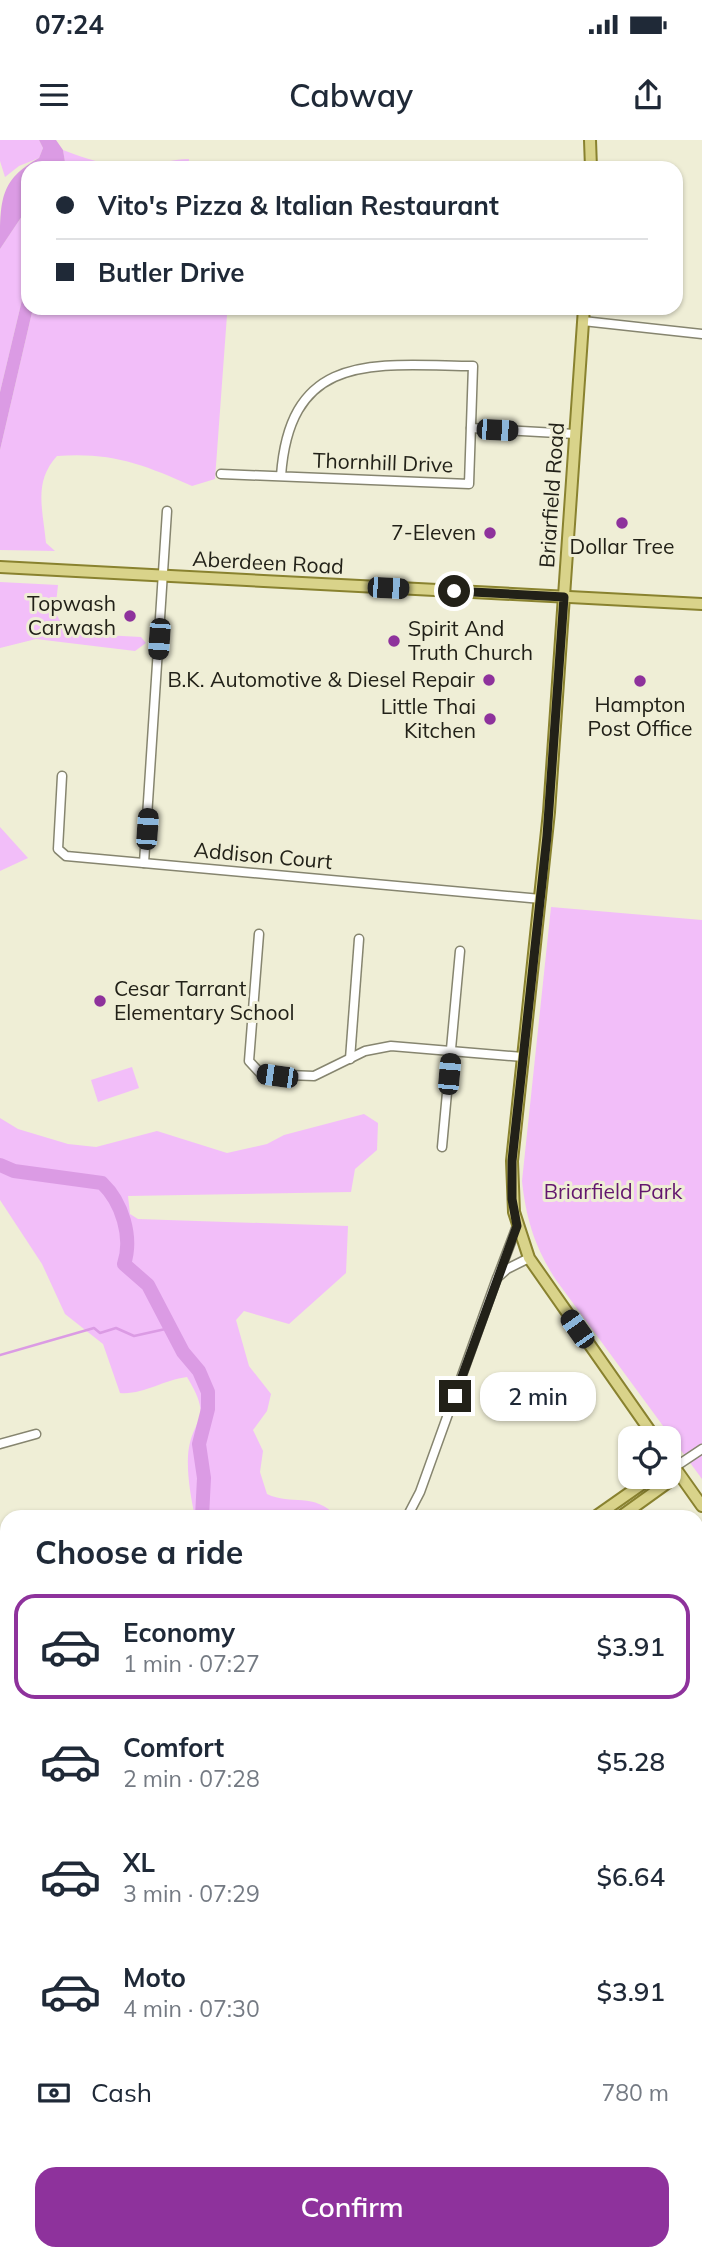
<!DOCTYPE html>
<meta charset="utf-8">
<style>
:root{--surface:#fff;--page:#f2f2f3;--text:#1f2937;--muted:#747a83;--line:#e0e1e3;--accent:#8e329c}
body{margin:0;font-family:Mulish,sans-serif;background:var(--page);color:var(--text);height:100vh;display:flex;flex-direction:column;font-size:26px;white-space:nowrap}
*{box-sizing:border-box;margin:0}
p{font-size:23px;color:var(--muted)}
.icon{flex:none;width:38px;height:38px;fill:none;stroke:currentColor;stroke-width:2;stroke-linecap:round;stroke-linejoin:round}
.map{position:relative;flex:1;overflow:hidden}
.side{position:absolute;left:0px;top:1370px;width:704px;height:751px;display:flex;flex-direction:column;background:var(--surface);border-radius:21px 21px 0 0;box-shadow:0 2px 5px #0004}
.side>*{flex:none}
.banner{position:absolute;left:21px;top:21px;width:662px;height:154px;border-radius:21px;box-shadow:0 2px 5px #0004;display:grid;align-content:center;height:154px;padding:0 35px;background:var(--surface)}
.controls{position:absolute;left:618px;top:1286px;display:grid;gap:14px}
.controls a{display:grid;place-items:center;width:63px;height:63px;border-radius:14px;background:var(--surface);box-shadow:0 2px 5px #0004;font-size:35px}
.end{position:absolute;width:32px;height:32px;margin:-16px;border:9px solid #222118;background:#fff;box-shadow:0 0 0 4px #fff}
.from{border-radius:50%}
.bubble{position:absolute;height:49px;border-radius:21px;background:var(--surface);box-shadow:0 2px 5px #0004;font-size:23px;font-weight:600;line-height:49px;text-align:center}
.car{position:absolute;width:21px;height:42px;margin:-21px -10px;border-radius:9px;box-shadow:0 0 5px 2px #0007;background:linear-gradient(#222 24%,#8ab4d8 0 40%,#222 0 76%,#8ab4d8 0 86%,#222 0)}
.banner b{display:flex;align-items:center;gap:24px;height:66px;font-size:26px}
.banner b+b{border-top:2px solid var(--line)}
.banner i{width:18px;height:18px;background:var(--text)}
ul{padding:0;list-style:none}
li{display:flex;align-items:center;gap:21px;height:105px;margin:0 14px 10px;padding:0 21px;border:4px solid transparent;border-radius:21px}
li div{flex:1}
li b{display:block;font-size:26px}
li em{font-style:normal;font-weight:600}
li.selected{border-color:var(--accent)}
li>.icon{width:63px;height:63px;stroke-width:1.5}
h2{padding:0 35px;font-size:32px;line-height:84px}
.pay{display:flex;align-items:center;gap:18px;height:77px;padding:0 35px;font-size:26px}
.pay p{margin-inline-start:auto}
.cta{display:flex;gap:14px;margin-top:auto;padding:14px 35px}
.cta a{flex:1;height:80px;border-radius:21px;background:var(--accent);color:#fff;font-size:28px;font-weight:600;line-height:80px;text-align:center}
.status{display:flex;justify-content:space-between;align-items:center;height:49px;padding:0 35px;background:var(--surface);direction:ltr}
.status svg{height:19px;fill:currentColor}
header{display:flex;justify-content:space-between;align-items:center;height:91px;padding:0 35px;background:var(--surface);font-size:32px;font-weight:600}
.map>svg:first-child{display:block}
</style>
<div class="status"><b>07:24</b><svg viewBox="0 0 49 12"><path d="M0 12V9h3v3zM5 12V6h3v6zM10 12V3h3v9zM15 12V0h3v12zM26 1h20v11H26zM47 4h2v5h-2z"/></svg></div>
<header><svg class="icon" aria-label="menu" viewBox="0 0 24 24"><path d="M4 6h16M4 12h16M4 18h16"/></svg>Cabway<svg class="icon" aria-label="share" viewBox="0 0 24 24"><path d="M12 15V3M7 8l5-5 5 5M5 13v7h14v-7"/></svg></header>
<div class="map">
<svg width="702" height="2120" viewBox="0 0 702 2120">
<rect width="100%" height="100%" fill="#efeed6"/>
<g fill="#f2bef9">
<polygon points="0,0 39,0 43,8 39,18 19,26 5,37 0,21"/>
<path d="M63,10c23,9 51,18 77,16 17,-1 31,-7 49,-7l-1,9h-122z"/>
<polygon points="28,67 28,135 0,252 0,109"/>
<path d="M33,168h169l25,7 -12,164 -23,7c-49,-22 -81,-34 -135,-30 -24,26 -14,54 -11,87l9,8 -55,-1v-100z"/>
<polygon points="0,442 58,445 55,472 67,493 141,497 146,503 135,511 36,499 0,508"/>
<polygon points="0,687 28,718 0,731"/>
<path d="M551,767l151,13v559l-146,-199c-21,-32 -30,-61 -34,-99z"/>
<polygon points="132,927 139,948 98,962 91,940"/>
<path d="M364,974l14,9 -1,27 -22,19 -4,23 -223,4 2,18 8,5 210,7 -2,47 -57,51 -45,-13 -8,9 13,46 22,28 -4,17 -14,19 10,21 -3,21 7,22c24,12 47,-3 70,23h-142c-4,-19 -8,-41 -7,-61 3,-40 27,-33 -1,-79 -24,3 -44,18 -67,16l-17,-49 -38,-30 -23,-50 -42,-64v-82l18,11 50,15 28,3 61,-16 70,22 40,-9 17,-9z"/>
</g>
<g fill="#db9be4">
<path d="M39,0h17l7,10 3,18h-38v39l-28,42c0,-50 0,-69 39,-91l4,-10z"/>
<polygon points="28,135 28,168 33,168 0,310 0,252"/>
</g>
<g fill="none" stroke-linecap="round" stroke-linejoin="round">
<g stroke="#db9be4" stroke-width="2.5">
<polyline points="0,1215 94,1188 100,1193 116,1188 134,1196 170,1188"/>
<polyline points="0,1929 7,1929"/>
</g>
<g stroke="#db9be4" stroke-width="14">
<path d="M0,1025l14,6 88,12c20,19 31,54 22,81l24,21 35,67 16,19 9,21v17l-9,35 5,34 -2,39"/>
<polyline points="199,2114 202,2120"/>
</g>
<defs>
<g id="minor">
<polyline points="583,181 702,194"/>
<polyline points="471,288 575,294"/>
<path d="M221,334l248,10 4,-118c-96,-1 -183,-17 -192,110"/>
<polyline points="62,636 58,709 66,716 541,759"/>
<polyline points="144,723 167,371"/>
<polyline points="259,794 249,921 261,934 314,936 365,911 391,906 523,917"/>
<polyline points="350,919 359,799"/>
<polyline points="442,1007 460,811"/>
<polyline points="498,1136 517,1086"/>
<polyline points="0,1304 36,1294"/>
<polyline points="675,1327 702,1309"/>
<polyline points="407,1377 420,1352 497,1138 507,1129 529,1118"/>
<polyline points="0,1481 7,1503"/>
<polyline points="696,1490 702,1489"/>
<polyline points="696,1710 702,1709"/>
<polyline points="0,1775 7,1775"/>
<polyline points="125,2114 126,2120"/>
</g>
<g id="major">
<polyline points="590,0 591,28"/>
<polyline points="584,168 549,672 512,1021 514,1072 529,1118 655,1298"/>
<polyline points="0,427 702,464"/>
<polyline points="668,1318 702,1366"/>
<polyline points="595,1377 652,1337"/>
<polyline points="620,1377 670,1341 675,1327"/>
<polyline points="0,1557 7,1554"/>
<polyline points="0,1570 7,1568"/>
</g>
</defs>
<use href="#minor" stroke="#86856f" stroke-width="11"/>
<use href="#major" stroke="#89822f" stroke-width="14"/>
<use href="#minor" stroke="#fff" stroke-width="8"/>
<use href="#major" stroke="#d9d38a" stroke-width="10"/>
</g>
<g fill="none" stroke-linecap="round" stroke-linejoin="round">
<polyline stroke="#222118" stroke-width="9" points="454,451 564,457 547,696 512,1021 512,1059 517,1086 455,1256"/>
</g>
<g fill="#8e329c" stroke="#efeed6" stroke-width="2.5">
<circle cx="622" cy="383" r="7"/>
<circle cx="490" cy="393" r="7"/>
<circle cx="130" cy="476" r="7"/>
<circle cx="394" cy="501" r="7"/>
<circle cx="489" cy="540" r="7"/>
<circle cx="640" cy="541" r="7"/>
<circle cx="490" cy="579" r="7"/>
<circle cx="100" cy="861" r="7"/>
</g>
<g text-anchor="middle" stroke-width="6" stroke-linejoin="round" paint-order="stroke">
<g font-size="21" fill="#222118" stroke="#efeed6">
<text transform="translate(383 323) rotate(2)" y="7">Thornhill Drive</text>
<text transform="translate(552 355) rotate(-86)" y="7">Briarfield Road</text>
<text transform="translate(268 423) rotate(3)" y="7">Aberdeen Road</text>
<text transform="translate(263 716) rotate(5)" y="7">Addison Court</text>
</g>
<g font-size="21" fill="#222118" stroke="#efeed6" text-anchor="end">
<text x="476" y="400">7-Eleven</text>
<text x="622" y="414" text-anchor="middle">Dollar Tree</text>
<text x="116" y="471">Topwash<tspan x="116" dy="24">Carwash</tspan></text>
<text x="408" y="496" text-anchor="start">Spirit And<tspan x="408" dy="24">Truth Church</tspan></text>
<text x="475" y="547">B.K. Automotive &amp; Diesel Repair</text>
<text x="640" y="572" text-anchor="middle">Hampton<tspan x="640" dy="24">Post Office</tspan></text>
<text x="476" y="574">Little Thai<tspan x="476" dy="24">Kitchen</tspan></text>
<text x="114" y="856" text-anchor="start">Cesar Tarrant<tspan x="114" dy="24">Elementary School</tspan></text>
</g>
<g font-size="21" fill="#63166e" stroke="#efeed6">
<text x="613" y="1059">Briarfield Park</text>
</g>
</g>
</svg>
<div class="controls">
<a><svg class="icon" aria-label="locate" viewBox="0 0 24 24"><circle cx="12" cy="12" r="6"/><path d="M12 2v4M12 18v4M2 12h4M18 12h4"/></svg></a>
</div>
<i class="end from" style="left:454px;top:451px"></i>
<i class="end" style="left:455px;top:1256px"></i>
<div class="bubble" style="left:480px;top:1232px;width:116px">2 min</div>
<i class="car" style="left:497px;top:290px;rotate:93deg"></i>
<i class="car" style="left:388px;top:448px;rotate:93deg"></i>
<i class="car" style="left:159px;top:499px;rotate:184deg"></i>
<i class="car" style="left:147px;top:689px;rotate:4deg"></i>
<i class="car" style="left:449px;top:934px;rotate:5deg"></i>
<i class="car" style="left:277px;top:936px;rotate:278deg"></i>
<i class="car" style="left:577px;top:1189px;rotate:325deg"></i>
<div class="banner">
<b><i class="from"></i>Vito's Pizza &amp; Italian Restaurant</b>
<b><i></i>Butler Drive</b>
</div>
<section class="side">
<h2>Choose a ride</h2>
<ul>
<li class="selected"><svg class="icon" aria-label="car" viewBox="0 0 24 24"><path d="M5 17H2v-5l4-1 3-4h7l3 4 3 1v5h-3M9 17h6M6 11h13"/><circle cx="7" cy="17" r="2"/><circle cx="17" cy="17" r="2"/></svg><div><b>Economy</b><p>1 min · 07:27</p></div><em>$3.91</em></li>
<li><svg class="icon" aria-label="car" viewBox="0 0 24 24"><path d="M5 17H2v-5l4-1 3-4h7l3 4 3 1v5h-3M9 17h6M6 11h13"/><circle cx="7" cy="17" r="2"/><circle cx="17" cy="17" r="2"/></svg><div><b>Comfort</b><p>2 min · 07:28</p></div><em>$5.28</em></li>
<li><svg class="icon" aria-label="car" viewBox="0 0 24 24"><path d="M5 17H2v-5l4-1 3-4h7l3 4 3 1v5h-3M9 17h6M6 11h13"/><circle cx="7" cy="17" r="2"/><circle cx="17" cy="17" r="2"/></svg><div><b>XL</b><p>3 min · 07:29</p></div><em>$6.64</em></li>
<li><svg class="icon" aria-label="car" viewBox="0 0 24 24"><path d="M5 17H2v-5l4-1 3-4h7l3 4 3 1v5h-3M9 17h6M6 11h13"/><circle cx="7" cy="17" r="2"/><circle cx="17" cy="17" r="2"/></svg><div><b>Moto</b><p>4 min · 07:30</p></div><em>$3.91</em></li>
</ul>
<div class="pay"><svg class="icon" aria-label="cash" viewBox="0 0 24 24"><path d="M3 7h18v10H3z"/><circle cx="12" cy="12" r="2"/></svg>Cash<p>780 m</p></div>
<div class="cta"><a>Confirm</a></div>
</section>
</div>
